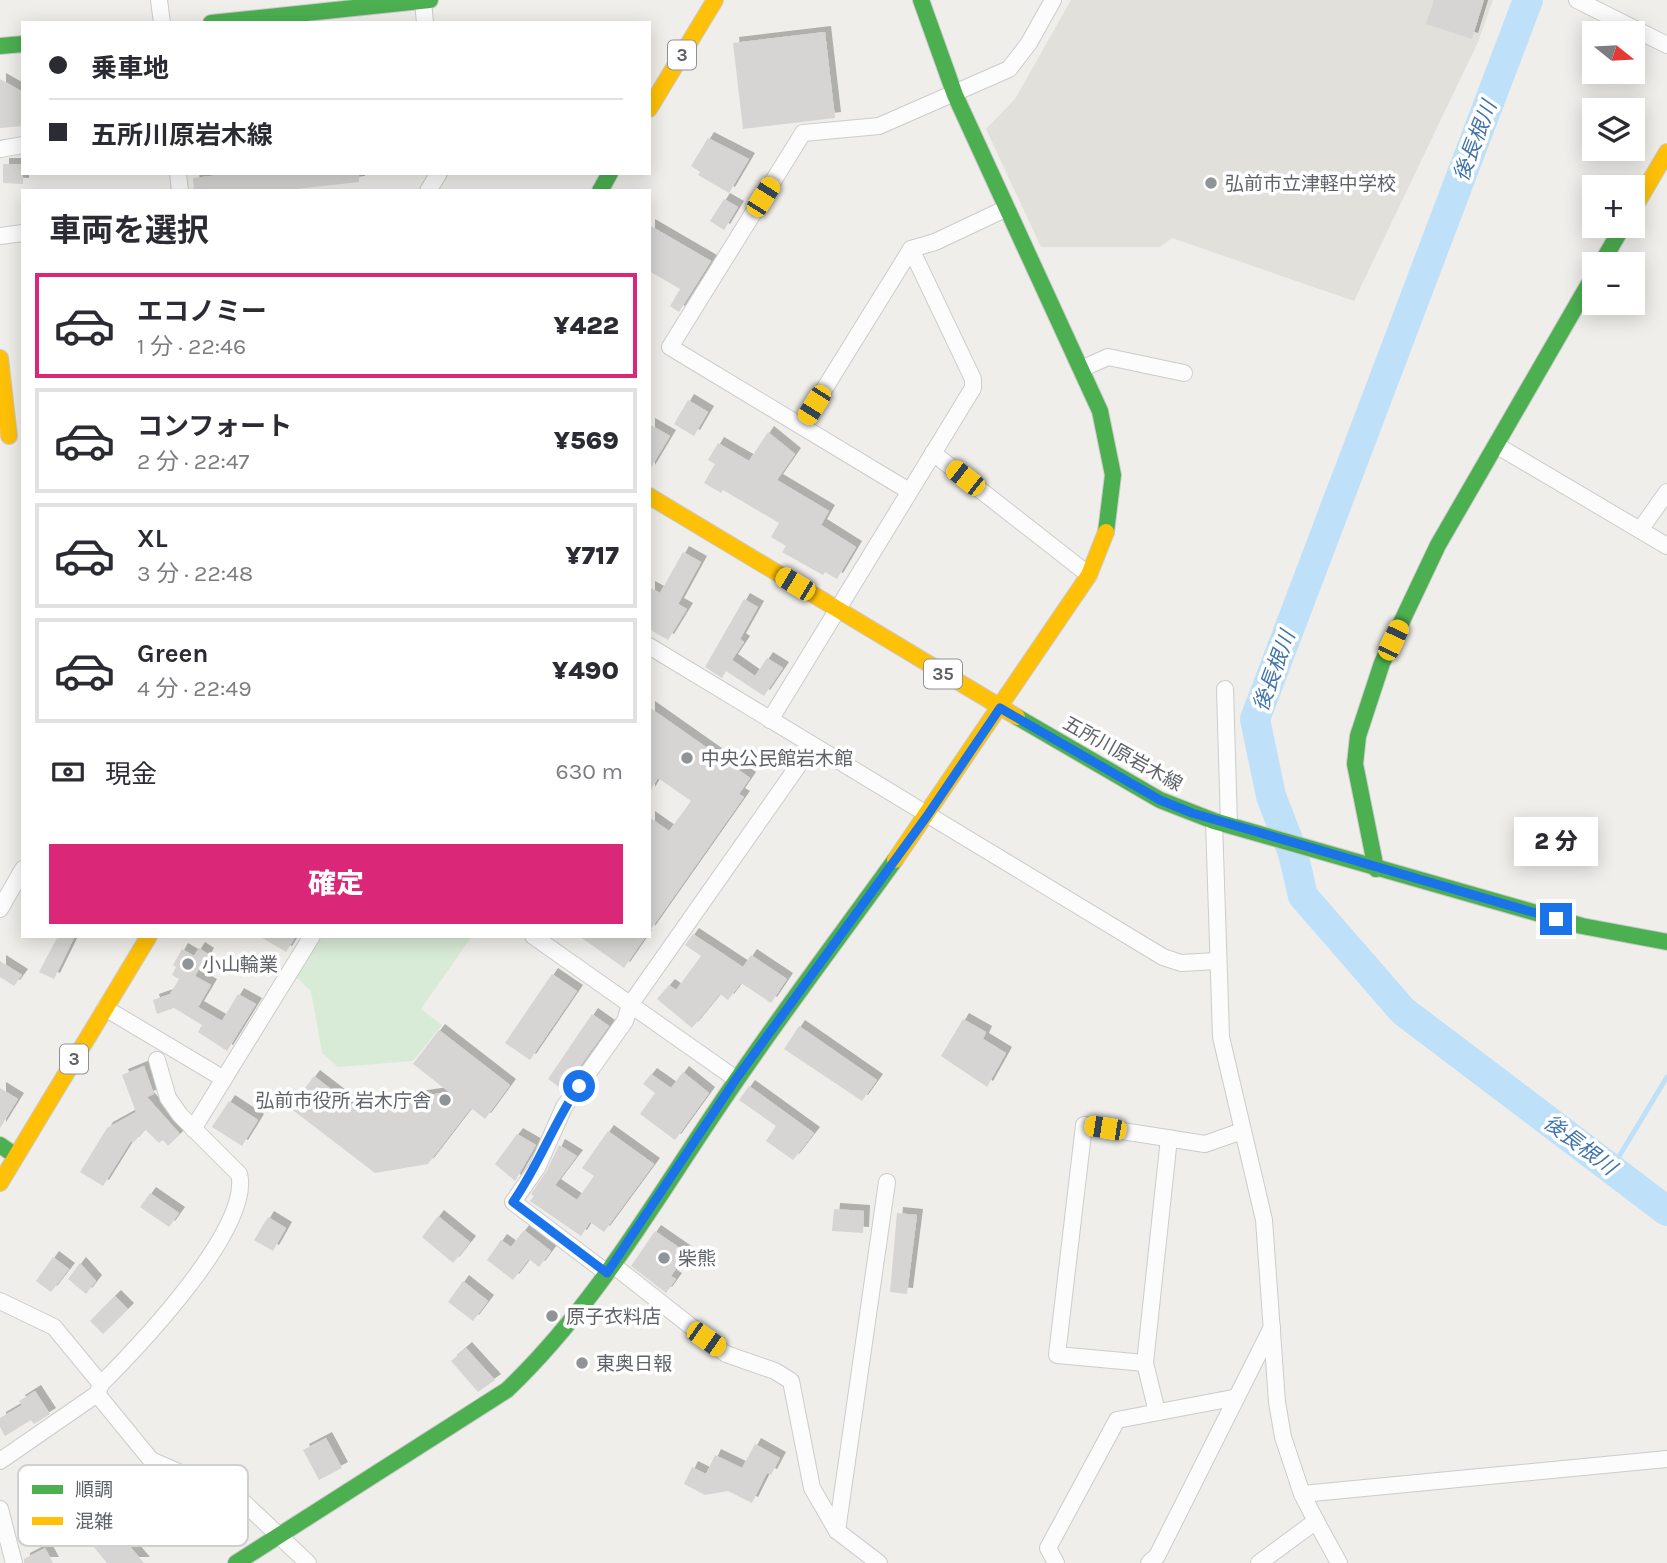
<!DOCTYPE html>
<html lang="ja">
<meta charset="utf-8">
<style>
:root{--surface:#fff;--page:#f2f2f3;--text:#2b2b33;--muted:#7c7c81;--line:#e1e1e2;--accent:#db2777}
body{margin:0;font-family:Karla,"Noto Sans JP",sans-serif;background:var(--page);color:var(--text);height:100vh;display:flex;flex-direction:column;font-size:26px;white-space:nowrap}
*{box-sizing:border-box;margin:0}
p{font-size:23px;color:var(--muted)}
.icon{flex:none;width:38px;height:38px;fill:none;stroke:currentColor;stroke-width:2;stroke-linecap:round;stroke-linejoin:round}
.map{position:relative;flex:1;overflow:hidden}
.drawer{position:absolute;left:21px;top:189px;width:630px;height:749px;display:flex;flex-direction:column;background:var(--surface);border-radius:0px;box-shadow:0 4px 18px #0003}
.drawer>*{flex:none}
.banner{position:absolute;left:21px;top:21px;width:630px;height:154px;border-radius:0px;box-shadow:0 4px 18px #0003;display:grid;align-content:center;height:154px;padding:0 28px;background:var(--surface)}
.needle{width:46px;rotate:108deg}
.buttons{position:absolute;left:1582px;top:21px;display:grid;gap:14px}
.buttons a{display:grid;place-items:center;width:63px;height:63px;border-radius:0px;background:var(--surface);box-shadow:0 4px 18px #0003;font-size:35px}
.end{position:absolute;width:32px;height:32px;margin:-16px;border:9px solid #1a73e8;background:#fff;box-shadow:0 0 0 4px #fff}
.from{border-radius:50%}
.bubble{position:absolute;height:49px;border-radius:0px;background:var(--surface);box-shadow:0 4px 18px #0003;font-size:23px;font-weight:800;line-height:49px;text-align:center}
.car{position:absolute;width:21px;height:42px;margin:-21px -10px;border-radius:9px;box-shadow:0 0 5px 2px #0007;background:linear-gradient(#f5c518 24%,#345 0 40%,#f5c518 0 76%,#345 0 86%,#f5c518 0)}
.banner b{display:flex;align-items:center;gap:24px;height:66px;font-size:26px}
.banner b+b{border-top:2px solid var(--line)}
.banner i{width:18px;height:18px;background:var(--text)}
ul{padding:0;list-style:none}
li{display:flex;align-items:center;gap:21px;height:105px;margin:0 14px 10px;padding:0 14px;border:4px solid var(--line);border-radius:0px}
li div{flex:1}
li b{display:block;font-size:26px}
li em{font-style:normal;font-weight:800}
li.active{border-color:var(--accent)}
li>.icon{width:63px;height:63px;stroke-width:1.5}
h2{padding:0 28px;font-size:32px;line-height:84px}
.pay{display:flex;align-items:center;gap:18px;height:77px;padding:0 28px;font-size:26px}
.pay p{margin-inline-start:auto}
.primary-button{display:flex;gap:14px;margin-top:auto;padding:14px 28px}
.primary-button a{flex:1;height:80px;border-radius:0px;background:var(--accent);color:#fff;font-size:28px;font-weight:800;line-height:80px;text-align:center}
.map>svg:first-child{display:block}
</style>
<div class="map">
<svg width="1667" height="1563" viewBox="0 0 1667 1563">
<defs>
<filter id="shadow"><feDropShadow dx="6" dy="-6" stdDeviation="0" flood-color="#0004"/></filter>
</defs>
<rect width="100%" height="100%" fill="#efeeea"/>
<polygon fill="#e2e0da" points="1071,0 1493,0 1478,42 1354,301 1172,238 1160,247 1041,247 986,129 1015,99"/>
<polygon fill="#d8ebd6" points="321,936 472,936 421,1009 442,1025 413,1061 338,1067 322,1053 311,991 296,977"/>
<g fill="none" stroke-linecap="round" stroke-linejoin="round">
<polyline stroke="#bfe0f9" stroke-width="5" points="1612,1168 1667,1077"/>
<polyline stroke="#bfe0f9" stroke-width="30" points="1528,0 1255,719 1271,796 1293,853 1303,896 1403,1011 1667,1211"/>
</g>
<g fill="#d6d5d3" filter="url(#shadow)">
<polygon points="1434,0 1484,0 1472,39 1426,24"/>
<polygon points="825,32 835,118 743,129 733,43"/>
<polygon points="0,79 23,92 23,126 0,128"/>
<polygon points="708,138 749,159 729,193 698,175 700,172 691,166"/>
<polygon points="3,164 23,164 23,184 3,183"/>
<polygon points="237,173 359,173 359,182 278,191 194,191 193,178"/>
<polygon points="724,199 738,207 724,230 710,221"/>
<polygon points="649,225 711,261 679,312 670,306 680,289 649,271"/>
<polygon points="688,400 708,412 694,436 674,424"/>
<polygon points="649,424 670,436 649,471"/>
<polygon points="768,432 795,454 777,480 829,511 821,525 856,547 837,579 825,572 823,575 782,552 786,546 771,537 779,523 723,490 721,493 704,483 715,464 708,460 718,443 749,461"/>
<polygon points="683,552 701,562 678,604 687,609 668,640 649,629 649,587 660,593"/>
<polygon points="744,599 758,607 740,639 744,642 732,660 755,676 767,658 783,668 764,696 726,671 722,678 705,667"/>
<polygon points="649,707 750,778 739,794 744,797 649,932 649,817 669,831 691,801 658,778 649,793"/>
<polygon points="693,934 743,967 751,955 787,979 771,1003 741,983 728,1000 720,994 692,1028 657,999 669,985 676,990 701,956 685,945"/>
<polygon points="58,936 75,936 54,979 39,972"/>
<polygon points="259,936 296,936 286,952"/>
<polygon points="579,936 646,936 624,968"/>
<polygon points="199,948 208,954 195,976 211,985 198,1007 222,1021 238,994 256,1004 227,1051 198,1032 202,1025 174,1008 157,1014 153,1000 170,994 179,979 172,975 176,967 173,965 182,949 194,956"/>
<polygon points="0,961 22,975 14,986 0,977"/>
<polygon points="552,974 577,991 530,1060 505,1043"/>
<polygon points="592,1014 609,1026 563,1090 548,1079"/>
<polygon points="963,1019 986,1032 983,1039 1006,1053 987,1087 941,1056"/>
<polygon points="799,1026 877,1080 862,1101 784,1049"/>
<polygon points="439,1030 510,1085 485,1119 471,1108 428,1164 375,1173 290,1108 314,1076 353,1106 449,1092 413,1064"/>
<polygon points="144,1066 154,1094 147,1097 180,1134 168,1146 163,1140 159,1143 145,1129 133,1143 131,1141 103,1186 80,1172 107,1128 136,1112 122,1075"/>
<polygon points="683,1072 709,1093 675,1140 640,1114 655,1093 643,1084 651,1074 671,1088"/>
<polygon points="749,1086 814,1133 793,1160 766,1141 776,1126 739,1100"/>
<polygon points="0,1088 18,1099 0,1128"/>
<polygon points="229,1101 258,1120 242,1146 212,1127"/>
<polygon points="608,1131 654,1164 604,1232 590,1222 581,1236 530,1201 534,1196 531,1194 546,1172 559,1145 577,1156 555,1185 577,1200 594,1176 582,1168"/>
<polygon points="517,1134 536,1145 515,1181 495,1164"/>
<polygon points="150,1193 179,1213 169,1227 140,1207"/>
<polygon points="834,1209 864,1211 863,1233 832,1231"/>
<polygon points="897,1213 917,1215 907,1294 890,1292"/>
<polygon points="438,1216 470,1242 453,1263 422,1237"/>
<polygon points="268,1217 286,1228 273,1251 254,1240"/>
<polygon points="524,1230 551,1251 539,1267 529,1259 513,1280 487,1260 501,1240 511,1247"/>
<polygon points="655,1231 687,1253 671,1276 676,1279 666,1293 631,1266"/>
<polygon points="53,1257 69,1269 51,1292 36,1281"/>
<polygon points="80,1263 96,1281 86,1294 68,1279"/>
<polygon points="463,1281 488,1301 473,1321 448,1302"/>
<polygon points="115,1296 128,1309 103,1334 90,1321"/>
<polygon points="466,1348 495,1380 478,1392 451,1361"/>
<polygon points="35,1391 50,1414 34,1424 31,1420 5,1436 0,1427 0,1418 22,1405 19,1401"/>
<polygon points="326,1438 342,1468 319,1480 303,1450"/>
<polygon points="755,1444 780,1458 771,1475 767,1473 752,1503 728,1491 705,1495 684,1484 692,1467 706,1474 715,1455 742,1468"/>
<polygon points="105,1517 144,1563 107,1563 84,1535"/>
<polygon points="45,1548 53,1563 24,1563 24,1559"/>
</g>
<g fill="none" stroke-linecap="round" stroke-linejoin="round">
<defs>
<g id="street">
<polyline points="159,0 162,23"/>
<polyline points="1577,0 1667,45"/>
<polyline points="423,1 425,23"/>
<polyline points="0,149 23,145"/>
<polyline points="178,173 180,191"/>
<polyline points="428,191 439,173"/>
<polyline points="0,236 23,233"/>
<polyline points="1081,369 1108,357 1184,373"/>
<polyline points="802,425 911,249 935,242 1007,208"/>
<polyline points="1496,445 1667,546"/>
<polyline points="933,453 1089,575"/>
<polyline points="909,491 670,347 803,133 879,126 1009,69 1029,43 1053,0"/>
<polyline points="1640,530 1667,492"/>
<polyline points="649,646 1163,957 1181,963 1217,961"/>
<polyline points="1225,689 1229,825"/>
<polyline points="770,720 973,388 973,379 911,249"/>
<polyline points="1214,821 1221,1037 1264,1220 1277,1402 1283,1437 1302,1494 1316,1521"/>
<polyline points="0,909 23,869"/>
<polyline points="533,936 736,1079"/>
<polyline points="105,1008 224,1079"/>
<polyline points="193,1129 312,936"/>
<polyline points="613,1265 726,1354 775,1371 791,1381 812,1488 837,1531 879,1563"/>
<polyline points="607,1273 513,1202 537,1168 564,1107 625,1021 630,1005 812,746"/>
<polyline points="0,1301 54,1327 101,1384"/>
<polyline points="1145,1363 1057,1355 1084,1125 1205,1144 1242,1131"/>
<polyline points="97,1394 151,1460 240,1499 308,1563"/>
<polyline points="1157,1412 1145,1363 1169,1138"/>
<path d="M0,1461l97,-67 4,-10c37,-37 152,-157 138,-210l-59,-59 -12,-17 -11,-38"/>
<polyline points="1302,1494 1667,1459"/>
<polyline points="0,1509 14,1563"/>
<polyline points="837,1531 887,1182"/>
<polyline points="1056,1563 1048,1548 1117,1420 1233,1398"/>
<polyline points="1149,1563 1157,1556 1272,1327"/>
<polyline points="1259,1563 1316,1521 1339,1563"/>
</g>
<g id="fast">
<polyline points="921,0 955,95 1100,411 1113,475 1106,532"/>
<polyline points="211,23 430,0"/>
<polyline points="0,46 23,44"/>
<polyline points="600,191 610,173"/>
<polyline points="1601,264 1623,226"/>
<polyline points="1017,717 1160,800 1214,821 1582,926 1667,942"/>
<polyline points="1376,869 1355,764 1358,736 1382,663 1438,545 1594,275"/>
<polyline points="0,1145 16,1156"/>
<path d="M236,1563l271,-173c87,-83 145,-185 212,-284 56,-84 117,-164 176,-246"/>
</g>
<g id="slow">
<polyline points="649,109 715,0"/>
<polyline points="1633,210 1667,152"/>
<polyline points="0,358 9,436"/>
<polyline points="649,496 1017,717"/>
<polyline points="895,860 1089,575 1106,532"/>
<polyline points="0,1183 149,936"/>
</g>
</defs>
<use href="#street" stroke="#cbcccc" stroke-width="18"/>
<use href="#fast" stroke="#cacacb" stroke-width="18"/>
<use href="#slow" stroke="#cacacb" stroke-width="18"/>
<use href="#street" stroke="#fdfcfc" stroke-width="16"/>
<use href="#fast" stroke="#4caf50" stroke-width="16"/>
<use href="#slow" stroke="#ffc107" stroke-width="16"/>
</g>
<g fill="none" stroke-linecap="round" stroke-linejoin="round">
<path stroke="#1a73e8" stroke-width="9" d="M579,1086c-25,36 -40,79 -66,116l94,71 129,-194 191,-263 73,-108 160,92 32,13 364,106"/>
</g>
<g fill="#919496" stroke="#fff" stroke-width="2.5">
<circle cx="1211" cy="183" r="7"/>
<circle cx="687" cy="758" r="7"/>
<circle cx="188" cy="964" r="7"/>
<circle cx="445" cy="1100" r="7"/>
<circle cx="664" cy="1258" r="7"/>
<circle cx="552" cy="1316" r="7"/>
<circle cx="582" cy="1363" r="7"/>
</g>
<g text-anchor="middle" stroke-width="7" stroke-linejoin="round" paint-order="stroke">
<g fill="#fff" stroke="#8f9295" stroke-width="2">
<rect x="668" y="40.5" width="28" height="29" rx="5"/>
<rect x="924" y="659.5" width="38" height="29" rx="5"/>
<rect x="60" y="1044.5" width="28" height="29" rx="5"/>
</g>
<g font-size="18" font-weight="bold" fill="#5f6368">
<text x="682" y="61">3</text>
<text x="943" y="680">35</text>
<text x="74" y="1065">3</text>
</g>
<g font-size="19" fill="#5f6368" stroke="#fff" text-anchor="start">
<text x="1225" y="190">弘前市立津軽中学校</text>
<text x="701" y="765">中央公民館岩木館</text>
<text x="202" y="971">小山輪業</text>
<text x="431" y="1107" text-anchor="end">弘前市役所 岩木庁舎</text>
<text x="678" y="1265">柴熊</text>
<text x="566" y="1323">原子衣料店</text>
<text x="596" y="1370">東奥日報</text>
</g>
<g font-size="19" fill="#5f6368" stroke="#fff">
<text transform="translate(1123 753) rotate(29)" y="7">五所川原岩木線</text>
</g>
<g font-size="21" font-style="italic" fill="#4174aa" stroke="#fff">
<text transform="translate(1475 141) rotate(-69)" y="7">後長根川</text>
<text transform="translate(1274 671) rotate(-70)" y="7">後長根川</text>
<text transform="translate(1580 1145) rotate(37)" y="7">後長根川</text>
</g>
</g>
<rect x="18" y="1465" width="230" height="81" rx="10" fill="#fff" stroke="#cfd0d2" stroke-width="2"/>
<rect x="32" y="1485" width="31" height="9" fill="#4caf50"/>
<rect x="32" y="1517" width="31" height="8" fill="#ffc107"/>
<g font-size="19" fill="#5f6368">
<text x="75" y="1496">順調</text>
<text x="75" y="1528">混雑</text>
</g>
</svg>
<div class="buttons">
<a><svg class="needle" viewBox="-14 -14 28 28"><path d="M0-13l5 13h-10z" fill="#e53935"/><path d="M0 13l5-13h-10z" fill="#7c7c81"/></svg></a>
<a><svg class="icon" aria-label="layers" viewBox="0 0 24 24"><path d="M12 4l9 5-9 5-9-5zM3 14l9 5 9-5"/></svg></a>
<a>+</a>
<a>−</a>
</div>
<i class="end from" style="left:579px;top:1086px"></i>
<i class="end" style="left:1556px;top:919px"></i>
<div class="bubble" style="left:1514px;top:817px;width:84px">2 分</div>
<i class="car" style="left:763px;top:197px;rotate:32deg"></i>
<i class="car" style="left:814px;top:405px;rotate:212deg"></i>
<i class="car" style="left:965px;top:478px;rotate:308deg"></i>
<i class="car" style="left:795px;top:584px;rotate:301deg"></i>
<i class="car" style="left:1393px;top:640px;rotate:25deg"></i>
<i class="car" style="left:1105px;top:1128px;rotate:279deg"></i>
<i class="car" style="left:706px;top:1339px;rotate:125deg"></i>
<div class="banner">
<b><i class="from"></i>乗車地</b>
<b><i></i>五所川原岩木線</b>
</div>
<section class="drawer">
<h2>車両を選択</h2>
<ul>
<li class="active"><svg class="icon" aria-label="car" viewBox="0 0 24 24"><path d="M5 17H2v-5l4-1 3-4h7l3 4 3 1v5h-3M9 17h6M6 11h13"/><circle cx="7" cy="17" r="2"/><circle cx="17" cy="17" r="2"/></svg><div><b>エコノミー</b><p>1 分 · 22:46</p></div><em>¥422</em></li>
<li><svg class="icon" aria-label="car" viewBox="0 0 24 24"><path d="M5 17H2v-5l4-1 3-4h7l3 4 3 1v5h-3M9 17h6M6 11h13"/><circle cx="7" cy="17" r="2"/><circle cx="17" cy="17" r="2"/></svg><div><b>コンフォート</b><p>2 分 · 22:47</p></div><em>¥569</em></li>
<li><svg class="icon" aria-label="car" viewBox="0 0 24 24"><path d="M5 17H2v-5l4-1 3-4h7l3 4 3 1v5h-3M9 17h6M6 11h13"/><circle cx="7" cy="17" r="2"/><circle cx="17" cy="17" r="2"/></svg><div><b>XL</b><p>3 分 · 22:48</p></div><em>¥717</em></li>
<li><svg class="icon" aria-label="car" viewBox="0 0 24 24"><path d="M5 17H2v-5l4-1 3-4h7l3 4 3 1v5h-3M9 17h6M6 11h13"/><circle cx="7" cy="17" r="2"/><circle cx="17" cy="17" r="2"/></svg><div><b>Green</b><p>4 分 · 22:49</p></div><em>¥490</em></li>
</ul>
<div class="pay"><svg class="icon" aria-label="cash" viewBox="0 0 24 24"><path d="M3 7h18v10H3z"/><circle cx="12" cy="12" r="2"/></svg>現金<p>630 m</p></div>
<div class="primary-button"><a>確定</a></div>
</section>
</div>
